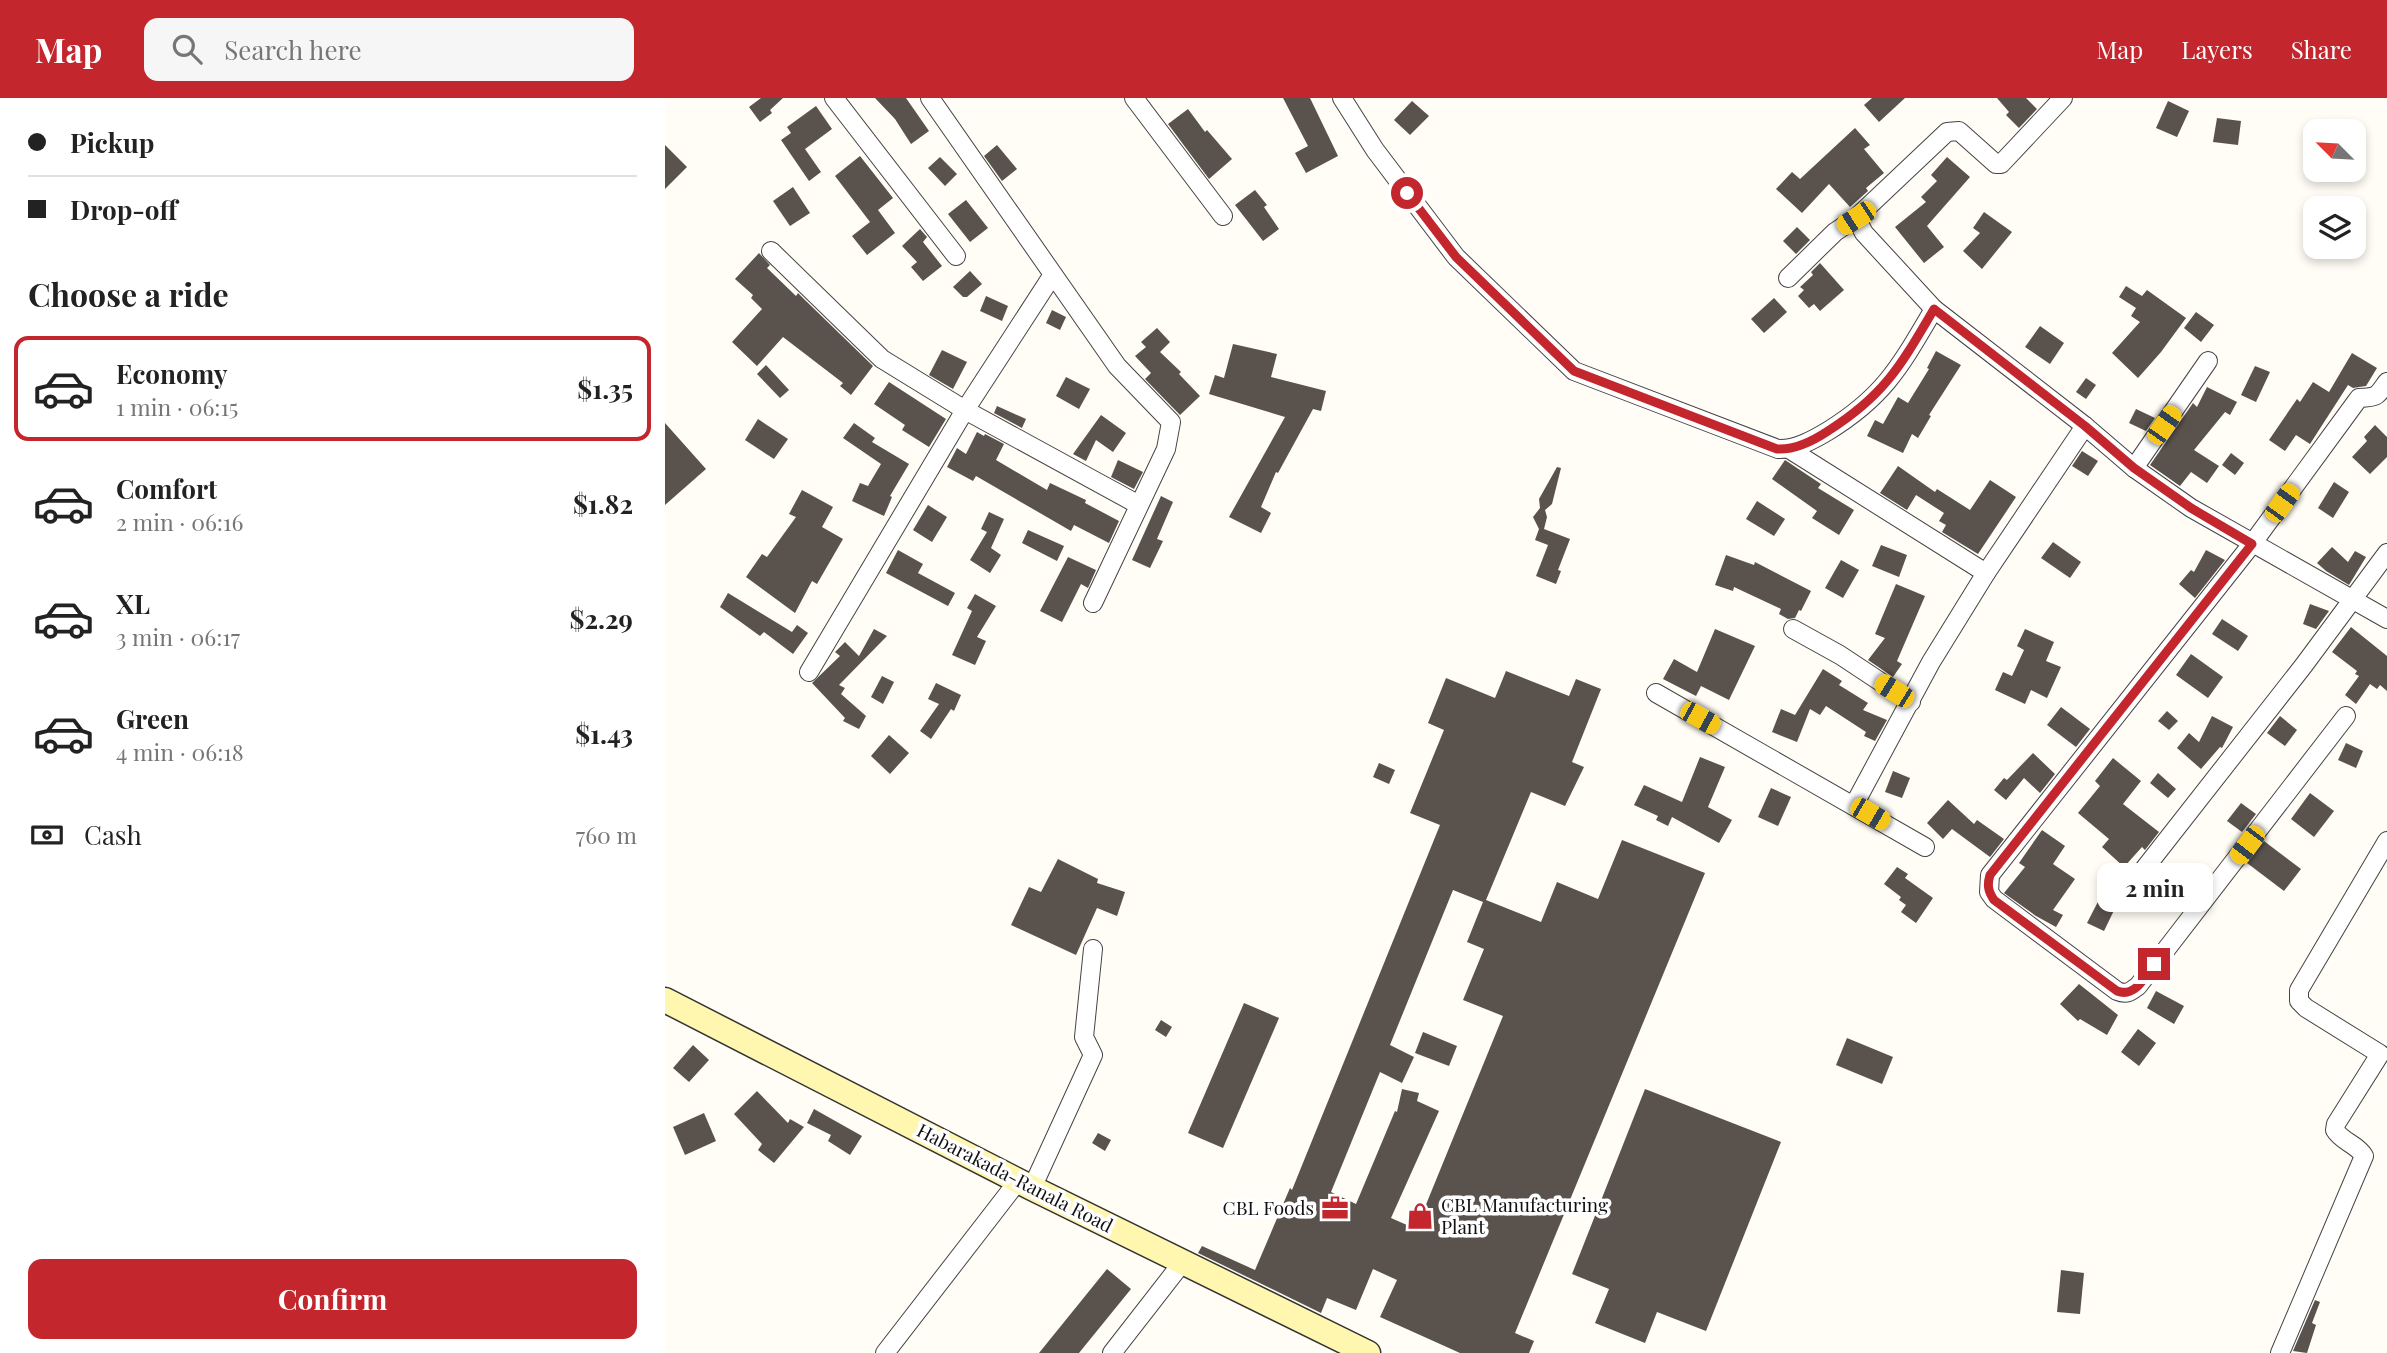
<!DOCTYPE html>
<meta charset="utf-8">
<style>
:root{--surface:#fff;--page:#f6f6f6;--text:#222;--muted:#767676;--line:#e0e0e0;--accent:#c4262e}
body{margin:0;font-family:"Playfair Display",serif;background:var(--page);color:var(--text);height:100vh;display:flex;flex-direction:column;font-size:26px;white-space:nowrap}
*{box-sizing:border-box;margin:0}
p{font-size:23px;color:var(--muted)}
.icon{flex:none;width:38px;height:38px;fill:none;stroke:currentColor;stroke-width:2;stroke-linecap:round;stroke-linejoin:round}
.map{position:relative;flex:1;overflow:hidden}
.side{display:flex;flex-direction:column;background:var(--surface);width:665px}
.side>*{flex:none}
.top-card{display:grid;align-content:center;height:154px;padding:0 28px;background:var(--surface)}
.needle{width:46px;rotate:294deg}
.controls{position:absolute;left:1638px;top:21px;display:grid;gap:14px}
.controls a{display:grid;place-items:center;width:63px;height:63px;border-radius:14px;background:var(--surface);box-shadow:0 4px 10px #0003;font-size:35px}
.end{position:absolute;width:32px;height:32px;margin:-16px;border:9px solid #c4262e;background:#fff;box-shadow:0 0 0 4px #fff}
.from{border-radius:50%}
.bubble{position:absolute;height:49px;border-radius:14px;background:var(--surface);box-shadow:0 4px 10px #0003;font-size:23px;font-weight:700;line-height:49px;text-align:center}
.car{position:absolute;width:21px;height:42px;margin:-21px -10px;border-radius:9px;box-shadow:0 0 5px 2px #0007;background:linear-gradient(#f5c518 24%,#345 0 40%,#f5c518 0 76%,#345 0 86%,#f5c518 0)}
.top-card b{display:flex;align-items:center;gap:24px;height:66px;font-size:26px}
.top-card b+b{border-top:2px solid var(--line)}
.top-card i{width:18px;height:18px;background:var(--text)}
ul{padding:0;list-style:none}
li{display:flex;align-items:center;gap:21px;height:105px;margin:0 14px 10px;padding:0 14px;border:4px solid transparent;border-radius:14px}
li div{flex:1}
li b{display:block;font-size:26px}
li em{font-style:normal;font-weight:700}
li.current{border-color:var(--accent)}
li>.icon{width:63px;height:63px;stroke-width:1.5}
h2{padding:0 28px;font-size:32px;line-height:84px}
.pay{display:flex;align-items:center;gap:18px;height:77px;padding:0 28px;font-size:26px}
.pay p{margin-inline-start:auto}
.button{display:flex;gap:14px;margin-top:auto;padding:14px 28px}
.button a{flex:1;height:80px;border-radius:14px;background:var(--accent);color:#fff;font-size:28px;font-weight:700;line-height:80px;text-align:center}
header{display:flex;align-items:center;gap:42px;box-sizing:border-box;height:98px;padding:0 35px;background:var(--accent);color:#fff}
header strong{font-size:33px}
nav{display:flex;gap:38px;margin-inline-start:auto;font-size:24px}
.search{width:490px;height:63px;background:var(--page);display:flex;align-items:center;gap:18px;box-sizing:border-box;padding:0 24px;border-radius:14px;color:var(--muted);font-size:26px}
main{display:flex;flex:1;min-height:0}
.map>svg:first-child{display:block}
</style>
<header>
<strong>Map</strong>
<div class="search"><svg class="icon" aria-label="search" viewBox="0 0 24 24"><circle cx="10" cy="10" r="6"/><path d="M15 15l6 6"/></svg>Search here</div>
<nav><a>Map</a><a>Layers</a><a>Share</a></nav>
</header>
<main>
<section class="side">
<div class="top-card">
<b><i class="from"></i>Pickup</b>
<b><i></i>Drop-off</b>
</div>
<h2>Choose a ride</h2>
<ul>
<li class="current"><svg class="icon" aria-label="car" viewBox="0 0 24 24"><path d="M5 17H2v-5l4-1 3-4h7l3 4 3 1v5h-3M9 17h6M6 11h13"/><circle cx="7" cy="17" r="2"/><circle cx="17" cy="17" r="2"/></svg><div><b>Economy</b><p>1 min · 06:15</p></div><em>$1.35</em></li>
<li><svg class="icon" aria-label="car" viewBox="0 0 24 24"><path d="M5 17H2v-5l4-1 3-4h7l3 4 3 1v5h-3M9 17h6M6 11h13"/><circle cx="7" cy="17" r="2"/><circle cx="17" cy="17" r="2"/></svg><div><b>Comfort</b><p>2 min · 06:16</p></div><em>$1.82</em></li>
<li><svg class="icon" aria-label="car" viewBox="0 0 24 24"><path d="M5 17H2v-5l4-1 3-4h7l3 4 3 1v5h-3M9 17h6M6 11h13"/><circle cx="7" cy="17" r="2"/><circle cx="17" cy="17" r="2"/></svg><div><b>XL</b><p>3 min · 06:17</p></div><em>$2.29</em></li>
<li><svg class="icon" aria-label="car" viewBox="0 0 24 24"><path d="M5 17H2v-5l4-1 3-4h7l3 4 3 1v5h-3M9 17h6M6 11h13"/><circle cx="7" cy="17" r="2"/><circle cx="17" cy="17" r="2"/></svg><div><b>Green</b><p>4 min · 06:18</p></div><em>$1.43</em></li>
</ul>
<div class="pay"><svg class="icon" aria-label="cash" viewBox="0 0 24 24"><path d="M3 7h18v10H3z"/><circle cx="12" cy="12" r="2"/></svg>Cash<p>760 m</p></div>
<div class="button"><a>Confirm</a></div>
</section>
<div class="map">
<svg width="1722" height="1255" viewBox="0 0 1722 1255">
<rect width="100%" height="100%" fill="#fffdf5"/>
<g fill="#5a524d" fill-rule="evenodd">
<polygon points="96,0 118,0 105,12 107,15 95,24 84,9"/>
<polygon points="210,0 241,0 264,33 246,46 230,21"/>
<polygon points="618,0 645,0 673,58 641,75 630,55 643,48"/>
<polygon points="1207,0 1240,0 1214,24 1199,7"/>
<polygon points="1332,0 1361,0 1372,11 1354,30 1341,17 1344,14"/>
<polygon points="747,3 764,18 745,37 729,22"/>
<polygon points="1503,3 1524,13 1512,39 1491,30"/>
<polygon points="151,8 167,31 140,51 156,74 144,83 116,42 126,35 122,29"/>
<polygon points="523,11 540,34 542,32 567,61 544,81 503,26"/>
<polygon points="1552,20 1576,23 1573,47 1548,44"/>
<polygon points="1190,30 1205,47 1199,51 1219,75 1201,90 1203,93 1185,109 1164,86 1137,115 1111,91 1127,74 1135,81"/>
<polygon points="0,47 22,69 0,91"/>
<polygon points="332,47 352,71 337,83 319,58"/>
<polygon points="195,58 228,100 213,112 230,135 202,157 187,138 205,124 170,78"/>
<polygon points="275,59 292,76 280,88 263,70"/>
<polygon points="1282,59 1305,79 1262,128 1279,149 1259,165 1230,129 1261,104 1256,99 1272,83 1266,77"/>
<polygon points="128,89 145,115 125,128 108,103"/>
<polygon points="590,92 602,107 599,109 614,131 598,143 570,107"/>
<polygon points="301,102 323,130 305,144 283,116"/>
<polygon points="1319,114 1347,134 1317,171 1298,153 1315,135 1308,130"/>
<polygon points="1132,129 1145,142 1131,156 1118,143"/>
<polygon points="255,131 262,139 258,144 277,168 258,183 246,169 252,164 237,148"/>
<polygon points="94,155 105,167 102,170 131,198 133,195 140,202 208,268 186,297 175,288 178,285 118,239 92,268 67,244 97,211 86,200 88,197 70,181"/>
<polygon points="1155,165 1179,192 1155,213 1149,206 1144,210 1133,198 1139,192 1135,189 1148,177 1146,174"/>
<polygon points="305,173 317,186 302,199 298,199 288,189"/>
<polygon points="1461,188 1477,198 1482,192 1521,220 1496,254 1473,280 1447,255 1475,224 1466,218 1471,210 1454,199"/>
<polygon points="321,198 343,208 337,223 315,213"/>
<polygon points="1109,200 1122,214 1099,235 1086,221"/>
<polygon points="387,212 401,219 395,232 381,225"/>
<polygon points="1531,214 1549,227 1536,244 1519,230"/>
<polygon points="1375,228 1399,245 1385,266 1360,249"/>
<polygon points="492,230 505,244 495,254 516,274 514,276 535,298 515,317 480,281 486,275 470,258 481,249 476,244"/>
<polygon points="568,246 612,256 606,279 661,293 656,313 648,311 613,375 611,374 596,409 606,415 596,435 564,419 620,319 544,296 550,277 559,280"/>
<polygon points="277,252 302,264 288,291 264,277"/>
<polygon points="1271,253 1296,267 1264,317 1266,318 1253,340 1247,336 1238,355 1202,338 1210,322 1218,326 1233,299 1243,305 1264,271 1262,270"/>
<polygon points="1687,255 1712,270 1701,288 1688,290 1683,287 1645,346 1631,337 1620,353 1604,342 1632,301 1635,304 1648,284 1664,294"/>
<polygon points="101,267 124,292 115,300 92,276"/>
<polygon points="1590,268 1605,274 1591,304 1576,297"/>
<polygon points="401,279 425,291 414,311 391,298"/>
<polygon points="1421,280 1431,287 1421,301 1411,294"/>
<polygon points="224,284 281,321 264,349 237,332 240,327 209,306"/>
<polygon points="1542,289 1572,304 1565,317 1560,314 1529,352 1554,368 1542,385 1526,374 1515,388 1485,367 1528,305 1532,309"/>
<polygon points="332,308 361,321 357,330 329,315"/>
<polygon points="1471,311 1490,320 1481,333 1464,325"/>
<polygon points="436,317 461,335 448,354 431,342 421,363 408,356"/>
<polygon points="93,321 123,341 109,361 80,342"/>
<polygon points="0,325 41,371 0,407"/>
<polygon points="189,325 210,340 207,344 244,366 225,398 227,399 219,418 187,403 195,385 203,388 216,366 178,340"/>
<polygon points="1710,327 1722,339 1722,359 1705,376 1687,359 1702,343 1699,339"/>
<polygon points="312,334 319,338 320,336 339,346 331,362 382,392 385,385 421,402 420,405 454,423 444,445 409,427 406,433 311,378 308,383 282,369 292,350 301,356"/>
<polygon points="1417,353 1433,363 1423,378 1407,368"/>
<polygon points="1566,355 1579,365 1570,377 1557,367"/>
<polygon points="453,362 478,374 469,391 446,379"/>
<polygon points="1120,362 1156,386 1153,390 1189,412 1174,437 1147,420 1152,413 1107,381"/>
<polygon points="1233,368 1270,394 1272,391 1305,412 1325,382 1351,399 1313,456 1277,434 1281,427 1274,423 1279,415 1251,397 1242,412 1215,395"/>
<polygon points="892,369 896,370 887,406 880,412 882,419 879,431 905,441 893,472 896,473 891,486 871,478 883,447 870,442 874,431 868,419 875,410 874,401"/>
<polygon points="1669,384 1684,394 1668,420 1653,410"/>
<polygon points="137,392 168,409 157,429 178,441 152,486 147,483 130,515 81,479 97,456 102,459 131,419 124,416"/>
<polygon points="496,398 508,404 492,441 498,443 485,470 467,462"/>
<polygon points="1092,403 1120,421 1109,438 1081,421"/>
<polygon points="263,407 282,419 267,444 248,432"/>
<polygon points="324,414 339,421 326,450 336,457 325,475 305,462 322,434 316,431"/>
<polygon points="363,432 399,448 392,463 357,445"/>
<polygon points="1388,444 1416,464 1405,480 1376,460"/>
<polygon points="1216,447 1242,457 1234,479 1207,468"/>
<polygon points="1667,449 1683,464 1690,453 1701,459 1684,487 1661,473 1652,465"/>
<polygon points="233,452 258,466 253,475 290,495 283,508 221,475"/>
<polygon points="1541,452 1560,462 1530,500 1514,486 1526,472 1529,474"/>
<polygon points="1061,457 1089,467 1090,464 1146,493 1136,513 1134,512 1130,520 1123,521 1114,516 1116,511 1069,489 1068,493 1050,487"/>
<polygon points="403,459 431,472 423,490 416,486 397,524 375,513"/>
<polygon points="1176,462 1194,472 1178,500 1160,490"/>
<polygon points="1231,486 1260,498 1232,563 1237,566 1228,579 1203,562 1220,540 1210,536"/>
<polygon points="63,495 127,534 132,527 143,535 128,556 99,534 95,538 55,509"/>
<polygon points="310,496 331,508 312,539 321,543 310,567 287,557 307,513 302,510"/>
<polygon points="1645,506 1664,513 1651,531 1638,526"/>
<polygon points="1557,521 1583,538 1573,553 1547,536"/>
<polygon points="1686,529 1722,558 1722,593 1715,587 1712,591 1705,586 1691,606 1680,597 1694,578 1690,576 1692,573 1667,554"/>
<polygon points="209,531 222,538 174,587 180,590 176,596 201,618 194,631 178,623 180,620 147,585 175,558 170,554 180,544 194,558"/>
<polygon points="1050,531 1090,548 1064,602 1036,588 1031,598 998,581 1009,561 1032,574"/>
<polygon points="1360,531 1389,544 1381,563 1396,569 1382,600 1366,592 1360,606 1330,592 1338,574 1347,578 1359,552 1352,548"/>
<polygon points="1526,556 1558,579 1543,600 1511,577"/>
<polygon points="1158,571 1177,583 1174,587 1203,605 1198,612 1222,622 1210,643 1199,638 1201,634 1161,608 1155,617 1145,611 1132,644 1107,634 1116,611 1130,617"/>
<path d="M841,573l63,25 7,-17 25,10 -29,73 12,5 -19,39 -34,-14 -45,108 55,22 16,-40 41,17 24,-59 83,33 -190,460 19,8 -5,12h-69l-80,-36 17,-37 -24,-11 -17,41 -29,-12 -6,15 -123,-60 4,-7 53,24 35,-82 2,2 148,-365 -30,-12 34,-83 -16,-7 18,-45 49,20zM788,792l30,12 -16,40 17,7 -21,51 40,16 -87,213 -25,-11 48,-107 -22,-10 2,-8 -17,-4 -5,23 -2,-1 -39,93 -25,-12 49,-120 22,11 12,-26 -24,-12z"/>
<polygon points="217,578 229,584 218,606 206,599"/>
<polygon points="271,585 296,597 289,613 286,611 266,641 255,633 274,606 263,601"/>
<polygon points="1396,609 1425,631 1411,649 1382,627"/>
<polygon points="1502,613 1513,623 1504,632 1493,623"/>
<polygon points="1547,618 1568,629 1557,650 1555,649 1536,671 1512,650 1524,635 1534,644"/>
<polygon points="1615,618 1632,632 1620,648 1602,635"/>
<polygon points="224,637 244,655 225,676 206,658"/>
<polygon points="1681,645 1698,653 1691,670 1673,662"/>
<polygon points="1368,655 1390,676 1375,695 1359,680 1341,702 1329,692 1339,680 1342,682"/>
<polygon points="1035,659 1060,669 1043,709 1067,722 1054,745 1007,719 1003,728 991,722 993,718 969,707 979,687 1017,704"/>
<polygon points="1448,660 1476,683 1458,706 1494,734 1480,752 1477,749 1459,769 1437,749 1444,741 1413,715 1435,688 1430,683"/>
<polygon points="714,665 730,672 724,686 708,679"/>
<polygon points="1228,673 1245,680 1237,700 1220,694"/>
<polygon points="1493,675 1511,691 1503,700 1485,685"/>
<polygon points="1106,690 1126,699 1113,728 1093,719"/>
<polygon points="1645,695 1669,713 1649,739 1626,721"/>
<polygon points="1283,702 1309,726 1312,722 1339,741 1325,759 1287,731 1278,741 1262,725"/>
<polygon points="1576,705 1591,716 1577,734 1562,723"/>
<polygon points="1377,732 1400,748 1388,766 1410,781 1388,812 1398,817 1391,829 1371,818 1339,795 1360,769 1354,765"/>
<polygon points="1599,743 1636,771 1619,793 1582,765"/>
<polygon points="393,761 433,781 432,785 460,794 452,818 432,810 411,857 346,827 364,789 376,794"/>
<polygon points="1232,769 1243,776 1240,780 1268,800 1251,825 1236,814 1241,807 1234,802 1236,799 1219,786"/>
<polygon points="1515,772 1525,779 1503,812 1479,795 1486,785 1499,794"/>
<polygon points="1533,774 1543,778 1535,788 1529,786"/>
<polygon points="1439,792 1455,800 1439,833 1422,825"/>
<polygon points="1414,886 1453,917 1442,937 1415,921 1413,923 1395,906"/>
<polygon points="1491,893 1519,908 1509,926 1482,910"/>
<polygon points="579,905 614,920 558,1050 523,1035"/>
<polygon points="496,922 507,929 501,939 490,932"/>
<polygon points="1473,931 1491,945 1474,968 1456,954"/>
<polygon points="758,934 792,948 784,968 750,955"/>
<polygon points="1182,940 1228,959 1217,986 1171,967"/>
<polygon points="28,947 44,962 24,984 8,970"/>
<polygon points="980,991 1116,1044 1041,1233 992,1214 980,1245 930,1225 944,1191 907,1176"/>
<polygon points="92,993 123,1025 125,1021 139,1029 109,1065 93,1052 97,1046 69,1016"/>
<polygon points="149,1011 197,1038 185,1057 163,1043 166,1037 142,1025"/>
<polygon points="39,1015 51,1043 20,1057 8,1029"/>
<polygon points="433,1035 446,1042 440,1053 427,1045"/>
<polygon points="442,1171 466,1191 414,1255 374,1255"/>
<polygon points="1396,1172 1419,1175 1415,1216 1392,1214"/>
<polygon points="1650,1202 1655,1204 1647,1225 1651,1227 1642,1255 1628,1253"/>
</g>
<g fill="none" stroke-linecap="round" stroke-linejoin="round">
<defs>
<g id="minor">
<polyline points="169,0 291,158"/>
<polyline points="265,0 452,268 506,324 501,351 428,505"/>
<polyline points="469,0 558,118"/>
<path d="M677,0l33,52 81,107 118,114 204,78c17,1 35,-9 50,-18 57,-35 73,-66 106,-122l-70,-76 -8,-15 91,-86 12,-1 37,33h5l62,-66"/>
<polyline points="106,153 217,261 300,312 474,407"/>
<polyline points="1123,180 1170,134 1191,120"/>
<polyline points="1269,211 1420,328 1469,370 1526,410 1722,521"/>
<polyline points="1124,351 1321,475"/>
<polyline points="1469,370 1543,263"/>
<polyline points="1128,531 1175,557 1246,604"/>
<polyline points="144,574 300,312 387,178"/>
<polyline points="991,595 1260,749"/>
<path d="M1681,618l-208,270c-8,6 -11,9 -21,5l-123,-92 -5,-7 1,-17 262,-331 104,-142 3,-4c19,-1 17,-1 28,-16"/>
<polyline points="1189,707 1266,564 1321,475 1420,328"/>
<polyline points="1469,784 1639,567 1722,455"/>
<polyline points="367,1090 428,957 419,939 428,851"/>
<polyline points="220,1255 353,1083"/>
<polyline points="447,1255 517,1165"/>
<path d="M1615,1255l84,-197c-7,-12 -22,-14 -29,-26l1,-6 44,-70 -74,-46 -7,-7v-11l88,-149"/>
</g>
<polyline id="secondary" points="0,902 367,1090 703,1255"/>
</defs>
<use href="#minor" stroke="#444" stroke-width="20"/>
<use href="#secondary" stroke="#333" stroke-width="27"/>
<use href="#minor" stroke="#fff" stroke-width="18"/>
<use href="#secondary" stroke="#fff6b0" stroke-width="24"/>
</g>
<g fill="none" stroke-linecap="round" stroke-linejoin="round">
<path stroke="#c4262e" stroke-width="9" d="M742,95l49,64 118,114 203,78c18,1 36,-8 51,-18 57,-36 73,-66 106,-122l151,117 49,42 57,40 61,36 -262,331c-3,10 -2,16 4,25l123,91c18,7 28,-14 37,-27"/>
</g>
<defs>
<symbol id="office-bare" viewBox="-9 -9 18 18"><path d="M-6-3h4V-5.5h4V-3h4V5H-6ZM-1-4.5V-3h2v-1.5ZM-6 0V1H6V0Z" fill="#c4262e" stroke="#fff" stroke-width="2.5" paint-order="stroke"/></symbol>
<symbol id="shop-bare" viewBox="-9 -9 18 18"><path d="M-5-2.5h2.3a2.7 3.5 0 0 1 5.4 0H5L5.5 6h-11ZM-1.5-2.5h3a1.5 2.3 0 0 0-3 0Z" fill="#c4262e" stroke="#fff" stroke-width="2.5" paint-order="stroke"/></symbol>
</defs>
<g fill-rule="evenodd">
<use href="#office-bare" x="651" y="1091" width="38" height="38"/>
<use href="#shop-bare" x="736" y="1099" width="38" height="38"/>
</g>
<g text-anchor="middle" stroke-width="7" stroke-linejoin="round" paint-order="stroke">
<g font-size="19" fill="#111" stroke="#fff">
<text transform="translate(350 1080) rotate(27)" y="7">Habarakada-Ranala Road</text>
</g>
<g font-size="19" fill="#111" stroke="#fff" text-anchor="start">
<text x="776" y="1114">CBL Manufacturing<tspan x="776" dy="22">Plant</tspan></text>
<text x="649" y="1117" text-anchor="end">CBL Foods</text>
</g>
</g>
</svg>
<div class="controls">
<a><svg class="needle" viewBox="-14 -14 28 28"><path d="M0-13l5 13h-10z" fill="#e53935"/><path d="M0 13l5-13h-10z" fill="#767676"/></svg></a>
<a><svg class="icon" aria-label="layers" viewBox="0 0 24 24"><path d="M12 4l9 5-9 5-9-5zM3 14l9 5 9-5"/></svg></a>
</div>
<i class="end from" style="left:742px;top:95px"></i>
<i class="end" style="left:1489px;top:866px"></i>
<div class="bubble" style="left:1432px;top:765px;width:116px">2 min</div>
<i class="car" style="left:1191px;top:120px;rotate:237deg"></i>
<i class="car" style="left:1499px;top:327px;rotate:35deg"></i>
<i class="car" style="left:1617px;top:405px;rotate:36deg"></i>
<i class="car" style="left:1229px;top:593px;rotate:302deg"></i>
<i class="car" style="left:1035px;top:620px;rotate:119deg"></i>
<i class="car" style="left:1205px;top:716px;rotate:120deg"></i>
<i class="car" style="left:1582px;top:747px;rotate:217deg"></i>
</div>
</main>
